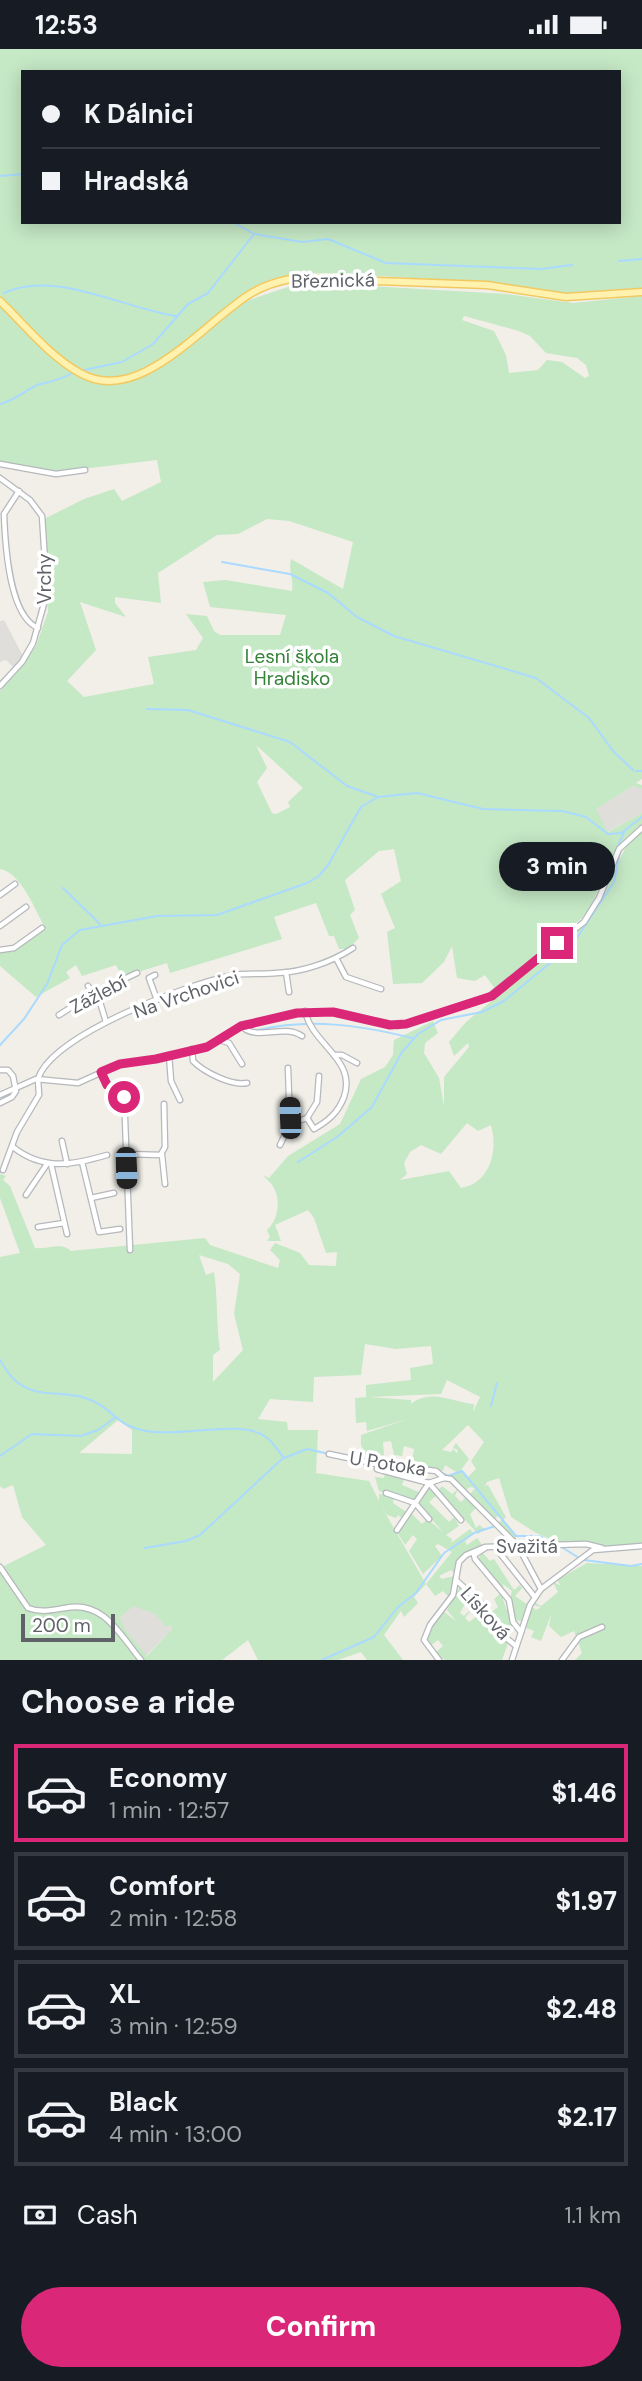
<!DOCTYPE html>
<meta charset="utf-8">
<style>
:root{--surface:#171b24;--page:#242831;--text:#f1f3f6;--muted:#9ea1a6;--line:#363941;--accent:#db2777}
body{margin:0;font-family:"DM Sans",sans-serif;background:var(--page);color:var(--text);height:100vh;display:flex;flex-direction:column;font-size:26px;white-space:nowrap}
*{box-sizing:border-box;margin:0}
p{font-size:23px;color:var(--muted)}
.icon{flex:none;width:38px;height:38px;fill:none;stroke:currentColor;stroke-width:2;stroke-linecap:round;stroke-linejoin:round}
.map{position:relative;height:1611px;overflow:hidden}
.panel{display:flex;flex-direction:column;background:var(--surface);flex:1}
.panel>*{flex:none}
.guide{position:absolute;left:21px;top:21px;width:600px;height:154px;border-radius:0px;box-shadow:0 4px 18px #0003;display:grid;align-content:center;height:154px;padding:0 21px;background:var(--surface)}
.scale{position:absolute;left:21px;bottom:18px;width:94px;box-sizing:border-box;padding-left:7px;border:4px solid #5f6368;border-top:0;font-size:19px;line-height:24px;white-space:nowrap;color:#5f6368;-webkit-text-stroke:5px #fff;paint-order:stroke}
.end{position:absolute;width:32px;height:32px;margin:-16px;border:9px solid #db2777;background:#fff;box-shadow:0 0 0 4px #fff}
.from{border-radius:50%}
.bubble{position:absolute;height:49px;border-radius:24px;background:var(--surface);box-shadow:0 4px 18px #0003;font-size:23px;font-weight:800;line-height:49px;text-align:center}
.car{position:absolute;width:21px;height:42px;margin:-21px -10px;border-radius:9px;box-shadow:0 0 5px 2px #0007;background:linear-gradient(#222 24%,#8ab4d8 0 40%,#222 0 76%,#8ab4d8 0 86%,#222 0)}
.guide b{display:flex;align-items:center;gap:24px;height:66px;font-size:26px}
.guide b+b{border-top:2px solid var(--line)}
.guide i{width:18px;height:18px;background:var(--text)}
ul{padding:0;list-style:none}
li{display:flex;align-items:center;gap:21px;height:98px;margin:0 14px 10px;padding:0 7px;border:4px solid var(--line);border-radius:0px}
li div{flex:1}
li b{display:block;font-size:26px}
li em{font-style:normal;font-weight:800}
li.current{border-color:var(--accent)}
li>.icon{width:63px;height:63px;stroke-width:1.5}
h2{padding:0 21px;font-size:32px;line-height:84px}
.pay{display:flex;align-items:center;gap:18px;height:77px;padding:0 21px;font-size:26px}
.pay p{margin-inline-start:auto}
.primary-button{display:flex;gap:14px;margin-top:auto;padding:14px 21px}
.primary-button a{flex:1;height:80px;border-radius:42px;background:var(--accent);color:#fff;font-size:28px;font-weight:800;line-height:80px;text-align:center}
.status{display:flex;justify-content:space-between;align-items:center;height:49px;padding:0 35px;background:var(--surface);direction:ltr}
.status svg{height:19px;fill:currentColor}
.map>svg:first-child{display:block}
</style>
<div class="status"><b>12:53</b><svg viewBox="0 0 49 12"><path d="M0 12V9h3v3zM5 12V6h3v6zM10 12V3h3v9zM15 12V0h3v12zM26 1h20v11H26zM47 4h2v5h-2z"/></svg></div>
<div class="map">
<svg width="642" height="1611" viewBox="0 0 642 1611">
<rect width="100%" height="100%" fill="#f1efe8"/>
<g fill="#e0deda">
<polygon points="4,571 23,607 14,619 6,611 0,613 0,572"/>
<polygon points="633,737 642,740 642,764 607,783 596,760"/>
<polygon points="132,1556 155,1565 166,1578 171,1576 172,1580 146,1607 126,1582 119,1568"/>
</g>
<g fill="#c5e8c5" fill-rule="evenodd">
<path d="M0,0h642v240l-79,5 -80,-12 -158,-9 -31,1 -22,5 -21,9 -76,61 3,4 68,-52 42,-14 28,-4 191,11 66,9 69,-7v483l-6,4 6,2v4l-9,-3 -37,23 12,23 34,-19v12l-26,23 -28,65 -93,76 -10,-14 -10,6 -18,-3 -5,-32 -8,16 -22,21 -29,1 -6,-52 8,-4 -14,-34 20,-13 -7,-32 -15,2 -34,29 10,30 -5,5 9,23 -11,11h-9l-5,-13h-5l-13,-33 -42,14 8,22 -112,34 -3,-10 -45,14 -6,-12 -34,11 -6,-11 -10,7 4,6 -34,19 -36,-31v-14h12l34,-23c-10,-17 -25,-57 -46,-60v-178l36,-45 12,-34 -4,-93 40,-20 30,-10 8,12 39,-19 -4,-22 -100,12 -57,-6zM23,23h597v150h-597zM464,267l55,15 11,5 16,17 31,5 9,7 3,11 -4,2 -23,-16 -15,-2 -9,10 -29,3 -3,-18 -12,-24 -32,-11zM267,470l22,2 64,21 -10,47 -52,-30c-3,12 3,20 1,32l-67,-11 -22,2 7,25 76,8 -6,20h-60l-6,-4 -7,-15 -21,-2 17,24 -7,12 -48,7 6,27 -70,13 -17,-16 29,-31 -16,-48 46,15 -11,-14v-6l46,6 -3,-30 59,-38 21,-1zM256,696l47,43 -15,14 2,5 -14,7 -4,-1 -15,-31 10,-14z"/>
<path d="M642,783v711l-25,5 -53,-3 -28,-12 -25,-16 -12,-39 -12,4 -2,4 3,-1 18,32 -3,3 13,16v7l-19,-18 5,-6 -4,-3 -6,6 -24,-25 7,-9 -5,-1 -7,5 -14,-16 7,-4 -11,-7 -2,6 -31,-8 2,-14 -10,-3 -2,10 -8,-1 -3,-14 -8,1 1,13 -17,2 -6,-12v-10l47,-16 -41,12 -1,-9 -10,1 -1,-25 11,-1v-12l45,-5 -1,-12 23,-4 -2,-18 -35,3 -31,-5 -4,31 -47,2 -1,25 -43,-3 -12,20 29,3 1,8h30l-2,43 53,8 10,20v-7l15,3 -1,6 15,10 -5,6 -5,-4 -2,3 -9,-3 -7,-11 46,80 26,-32 -14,-8 -3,2 7,10 -19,18 -14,-23 8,-12 -4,-4 -8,10 -8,-13 13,-20 12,12 5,-5 16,13 -26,-29 12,-18 10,-3 -6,4 5,4 4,-4 10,8 6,-5 -3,7 6,6 5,-5 10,11 -6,6 6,14 3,-3 6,4 -7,5 -36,-39 -4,-1 -9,8 20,20 6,-6 -5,-8 9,18 -13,9 6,4 -1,4 19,-14 4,5 -9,7 2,4 10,-7 6,8 -24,13 -5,14 -3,-3 -12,6 3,3 12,-3 -4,22 -7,-7 -8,5 -9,-12 -12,13 4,6 -14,14 -3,-6 -17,24 19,25h-36l-6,-8 -23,8h-80l-10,-20 -26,20h-222v-92l46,-23 -24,-28 -9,-32 -10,4 -3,-3v-229l20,-4 -20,-55v-24l6,2 -3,4 7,6 25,62c13,2 26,-7 36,3l134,-13 5,7 68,23 2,-8 -10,-10 5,-7 25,10 9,12 27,1 1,-14 -11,1 -12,-35 -6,-8 -33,15 6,16h-14l3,-4 -3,-7c11,-9 14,-29 7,-42 -2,-5 -8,-9 -11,-13l6,3 19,-22 52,-32 21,-45 24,-12 8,-12 1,-15 39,-19 5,12 -13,10 -1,10 15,25 5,28v-29l25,-30 -1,-4 -14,13 -5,-14 17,-20 121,-100 40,-77zM467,1074l11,8 13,-6c7,25 0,58 -30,63l-12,-17 -49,9 7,-6 -3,-11 6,-11 11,-7 20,9zM199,1206l29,9 12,10 -6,40 9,36 -30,32v-27l7,-5c-4,-26 -2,-51 -6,-78l-8,3zM447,1331l33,17 -7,15 1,-8c-22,-2 -44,-16 -63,0v-4l-42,-3 72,-3zM118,1371l14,10v24l-53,-1zM468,1376l16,17 -13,19 5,8 -8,8 -7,-7 8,-11 -13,-16 -3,5 5,2 -1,3 -4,-4 -2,3 -9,-2zM133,1557l22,8 11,13 5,-2 1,4 -25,27 -21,-25 -6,-14z"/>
<polygon points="385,1422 405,1427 402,1436 421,1444 415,1453 379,1442 375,1428 384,1429"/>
<polygon points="482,1503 490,1512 494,1510 514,1541 520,1536 522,1539 515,1547 528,1556 521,1572 514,1571 509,1591 490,1564 498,1558 494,1550 501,1544 507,1562 512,1542 503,1535 504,1543 478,1511"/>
<polygon points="587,1514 642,1517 642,1611 575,1611 582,1604 574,1582 561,1588 549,1577 551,1566 541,1592 531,1588 534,1582 524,1578 532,1558 536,1561 541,1558 533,1556 534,1553 541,1557 558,1543 553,1533 561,1537 557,1531"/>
<polygon points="460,1537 464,1542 459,1548 464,1553 470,1547 473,1551 465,1555 460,1564 464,1567 477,1554 465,1569 469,1573 483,1563 508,1594 502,1611 445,1611 435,1604 443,1597 438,1591 430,1597 425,1590 443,1562 456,1572 447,1561"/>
</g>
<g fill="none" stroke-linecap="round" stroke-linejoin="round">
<g stroke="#aadaff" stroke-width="2">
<polyline points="0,127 23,125"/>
<polyline points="233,173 254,185"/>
<polyline points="619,212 642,210"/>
<path d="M4,244c51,-24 121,16 172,23"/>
<polyline points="84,321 122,313 153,295 188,255 208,244 254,185 302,193 328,190 386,214 541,220 572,216"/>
<path d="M0,355c15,-3 26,-15 40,-20 12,-3 21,-4 32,-11"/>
<polyline points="222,513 290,525 328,544 357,568 394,587 536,629 589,669 613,702 633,721"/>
<polyline points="147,660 188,661 290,693 347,737 376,747"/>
<polyline points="636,722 642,722"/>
<polyline points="618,797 624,783"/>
<polyline points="63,839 100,875"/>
<path d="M258,981c53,-12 101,-5 154,8"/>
<polyline points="0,996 24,970 47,935 62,896 80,881 157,867 217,866 307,834 319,827 328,816 361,758 378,748 417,744 483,760 562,762 586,768 608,785 621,784 642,768"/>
<polyline points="298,1113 337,1088 372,1058 402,1003 418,985 441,971 482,963 504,952 573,895 614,833 620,803"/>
<path d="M0,1311c5,8 10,17 17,22 29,23 62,-2 98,35"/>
<polyline points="491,1357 497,1334"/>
<path d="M0,1407l32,-22 49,2 17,-6 18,-13c36,35 116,-4 150,20 7,5 12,14 18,21l23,-9 22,5"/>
<path d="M372,1412c27,-2 54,3 76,15l14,-5 54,65h23l16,7"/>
<polyline points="560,1497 579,1509"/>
<polyline points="145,1499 186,1492 200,1486 283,1409"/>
<polyline points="584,1511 631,1517 642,1515"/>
<polyline points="322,1611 374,1588 398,1558 416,1544 444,1504 474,1484 495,1477"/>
</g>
<defs>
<g id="minor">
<polyline points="0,415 56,425 85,421"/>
<polyline points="0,429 30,451 42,467 47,544 33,594 22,613 0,637"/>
<path d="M19,442l-15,23c1,29 5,102 34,114"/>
<polyline points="0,846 15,835"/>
<polyline points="0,877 26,858"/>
<polyline points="0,901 14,899 42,879"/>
<polyline points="336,909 346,928 381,940"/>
<polyline points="286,923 289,943"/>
<polyline points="155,926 149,929 157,951"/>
<polyline points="88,937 100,953 106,973"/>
<path d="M305,962c7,34 52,48 39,86 -6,16 -16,24 -30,32l-7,-11"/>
<polyline points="59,966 92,945 137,924"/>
<path d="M241,977c16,16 42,-3 61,10"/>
<polyline points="220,991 229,994 242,1015"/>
<path d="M192,1000l1,12c11,11 38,25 54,22"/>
<polyline points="169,1006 171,1032 180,1051"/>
<polyline points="334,1006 342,1006 357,1014"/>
<polyline points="0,1021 8,1021 13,1027 16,1042 12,1048 0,1054"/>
<polyline points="101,1023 107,1036 124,1044 130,1201"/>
<path d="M38,1030c13,-44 148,-94 191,-103 16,-4 32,-1 48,-3 26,-1 55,-11 76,-25"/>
<polyline points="0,1046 36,1030 78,1034 120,1015 156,1010 207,998 241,977 297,964 338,963 398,977 488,948 584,873 599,849 619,800 642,779"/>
<polyline points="307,1069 317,1053 319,1027"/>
<polyline points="290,1075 307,1069"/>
<polyline points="62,1092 67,1115"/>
<polyline points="280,1096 290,1075 288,1019"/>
<path d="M13,1098c30,24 60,18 94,8"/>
<polyline points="125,1105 162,1106 165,1135"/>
<polyline points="161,1105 165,1098 164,1055"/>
<polyline points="82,1113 99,1183 120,1180"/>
<polyline points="51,1115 67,1185"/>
<polyline points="3,1121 17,1083 39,1046 38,1030"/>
<polyline points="26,1146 47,1115"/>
<polyline points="91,1149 114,1144"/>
<polyline points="38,1178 64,1174"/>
<polyline points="329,1405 377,1415 436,1422 444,1429 451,1430 518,1497 541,1540"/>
<polyline points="377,1420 429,1434 461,1471"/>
<polyline points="386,1444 415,1454 429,1470"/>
<polyline points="397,1481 429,1434 444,1429"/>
<polyline points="495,1498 534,1547"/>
<polyline points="485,1499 474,1506 475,1510 509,1551 513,1573 521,1583"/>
<path d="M0,1518l28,41c13,5 24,2 37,0 39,-8 55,27 76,52"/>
<polyline points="456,1531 481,1554 505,1588 516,1597"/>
<polyline points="439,1611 424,1591 430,1576 453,1546 459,1513 466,1506 485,1498 586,1495 602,1499"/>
<polyline points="512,1611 530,1556 541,1540 593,1501 642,1497"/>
<polyline points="562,1611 579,1588 602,1578"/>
</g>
<path id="major" d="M0,252c25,24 49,55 80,72 59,34 123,-50 170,-79 14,-9 29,-13 45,-16l192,7 79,12 76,-5"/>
</defs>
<use href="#minor" stroke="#b5b8bc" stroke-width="7"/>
<use href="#major" stroke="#f2c960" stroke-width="9"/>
<use href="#minor" stroke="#fff" stroke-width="4.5"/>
<use href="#major" stroke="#fff2af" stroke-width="6"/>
</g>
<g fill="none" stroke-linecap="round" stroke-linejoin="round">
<polyline stroke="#db2777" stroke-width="9" points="124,1048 122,1042 107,1036 101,1023 120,1015 156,1010 207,998 241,977 297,964 333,963 390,976 406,975 492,947 557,894"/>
</g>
<g text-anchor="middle" stroke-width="7" stroke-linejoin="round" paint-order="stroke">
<g font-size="19" fill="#5f6368" stroke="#fff">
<text transform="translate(333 231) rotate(-1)" y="7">Březnická</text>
<text transform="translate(44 530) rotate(-90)" y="7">Vrchy</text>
<text transform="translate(98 945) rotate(-28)" y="7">Zážlebí</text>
<text transform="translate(186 945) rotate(-19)" y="7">Na Vrchovici</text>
<text transform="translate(388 1414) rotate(9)" y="7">U Potoka</text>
<text x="527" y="1504">Svažitá</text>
<text transform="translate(486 1564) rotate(48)" y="7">Lísková</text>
</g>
<g font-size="19" fill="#348238" stroke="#fff">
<text x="292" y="614">Lesní škola<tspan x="292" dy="22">Hradisko</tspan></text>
</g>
</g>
</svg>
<div class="scale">200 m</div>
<i class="end from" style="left:124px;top:1048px"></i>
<i class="end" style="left:557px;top:894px"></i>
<div class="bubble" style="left:499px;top:793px;width:116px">3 min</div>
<i class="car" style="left:290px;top:1069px;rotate:358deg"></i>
<i class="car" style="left:126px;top:1119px;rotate:178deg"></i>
<div class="guide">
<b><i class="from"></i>K Dálnici</b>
<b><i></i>Hradská</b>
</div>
</div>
<section class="panel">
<h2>Choose a ride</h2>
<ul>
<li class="current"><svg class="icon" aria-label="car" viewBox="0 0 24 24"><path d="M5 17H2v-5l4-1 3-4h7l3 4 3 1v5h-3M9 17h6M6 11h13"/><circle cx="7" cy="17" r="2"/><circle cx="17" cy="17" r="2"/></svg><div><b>Economy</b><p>1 min · 12:57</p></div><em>$1.46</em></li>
<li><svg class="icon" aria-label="car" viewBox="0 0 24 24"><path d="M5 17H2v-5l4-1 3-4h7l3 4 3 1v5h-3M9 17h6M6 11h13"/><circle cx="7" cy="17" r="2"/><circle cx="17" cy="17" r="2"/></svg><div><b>Comfort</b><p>2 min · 12:58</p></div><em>$1.97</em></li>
<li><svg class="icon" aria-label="car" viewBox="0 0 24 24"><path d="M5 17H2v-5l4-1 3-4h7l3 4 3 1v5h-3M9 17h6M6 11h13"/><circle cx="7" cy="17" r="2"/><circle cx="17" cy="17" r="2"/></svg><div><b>XL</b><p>3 min · 12:59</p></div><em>$2.48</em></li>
<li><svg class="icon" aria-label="car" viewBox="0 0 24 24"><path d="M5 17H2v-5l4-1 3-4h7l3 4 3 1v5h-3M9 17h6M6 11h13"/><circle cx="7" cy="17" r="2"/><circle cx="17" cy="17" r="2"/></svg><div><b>Black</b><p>4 min · 13:00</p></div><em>$2.17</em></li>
</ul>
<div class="pay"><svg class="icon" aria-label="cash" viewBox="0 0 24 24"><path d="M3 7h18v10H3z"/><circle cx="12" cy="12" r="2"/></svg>Cash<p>1.1 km</p></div>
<div class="primary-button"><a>Confirm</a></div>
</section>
